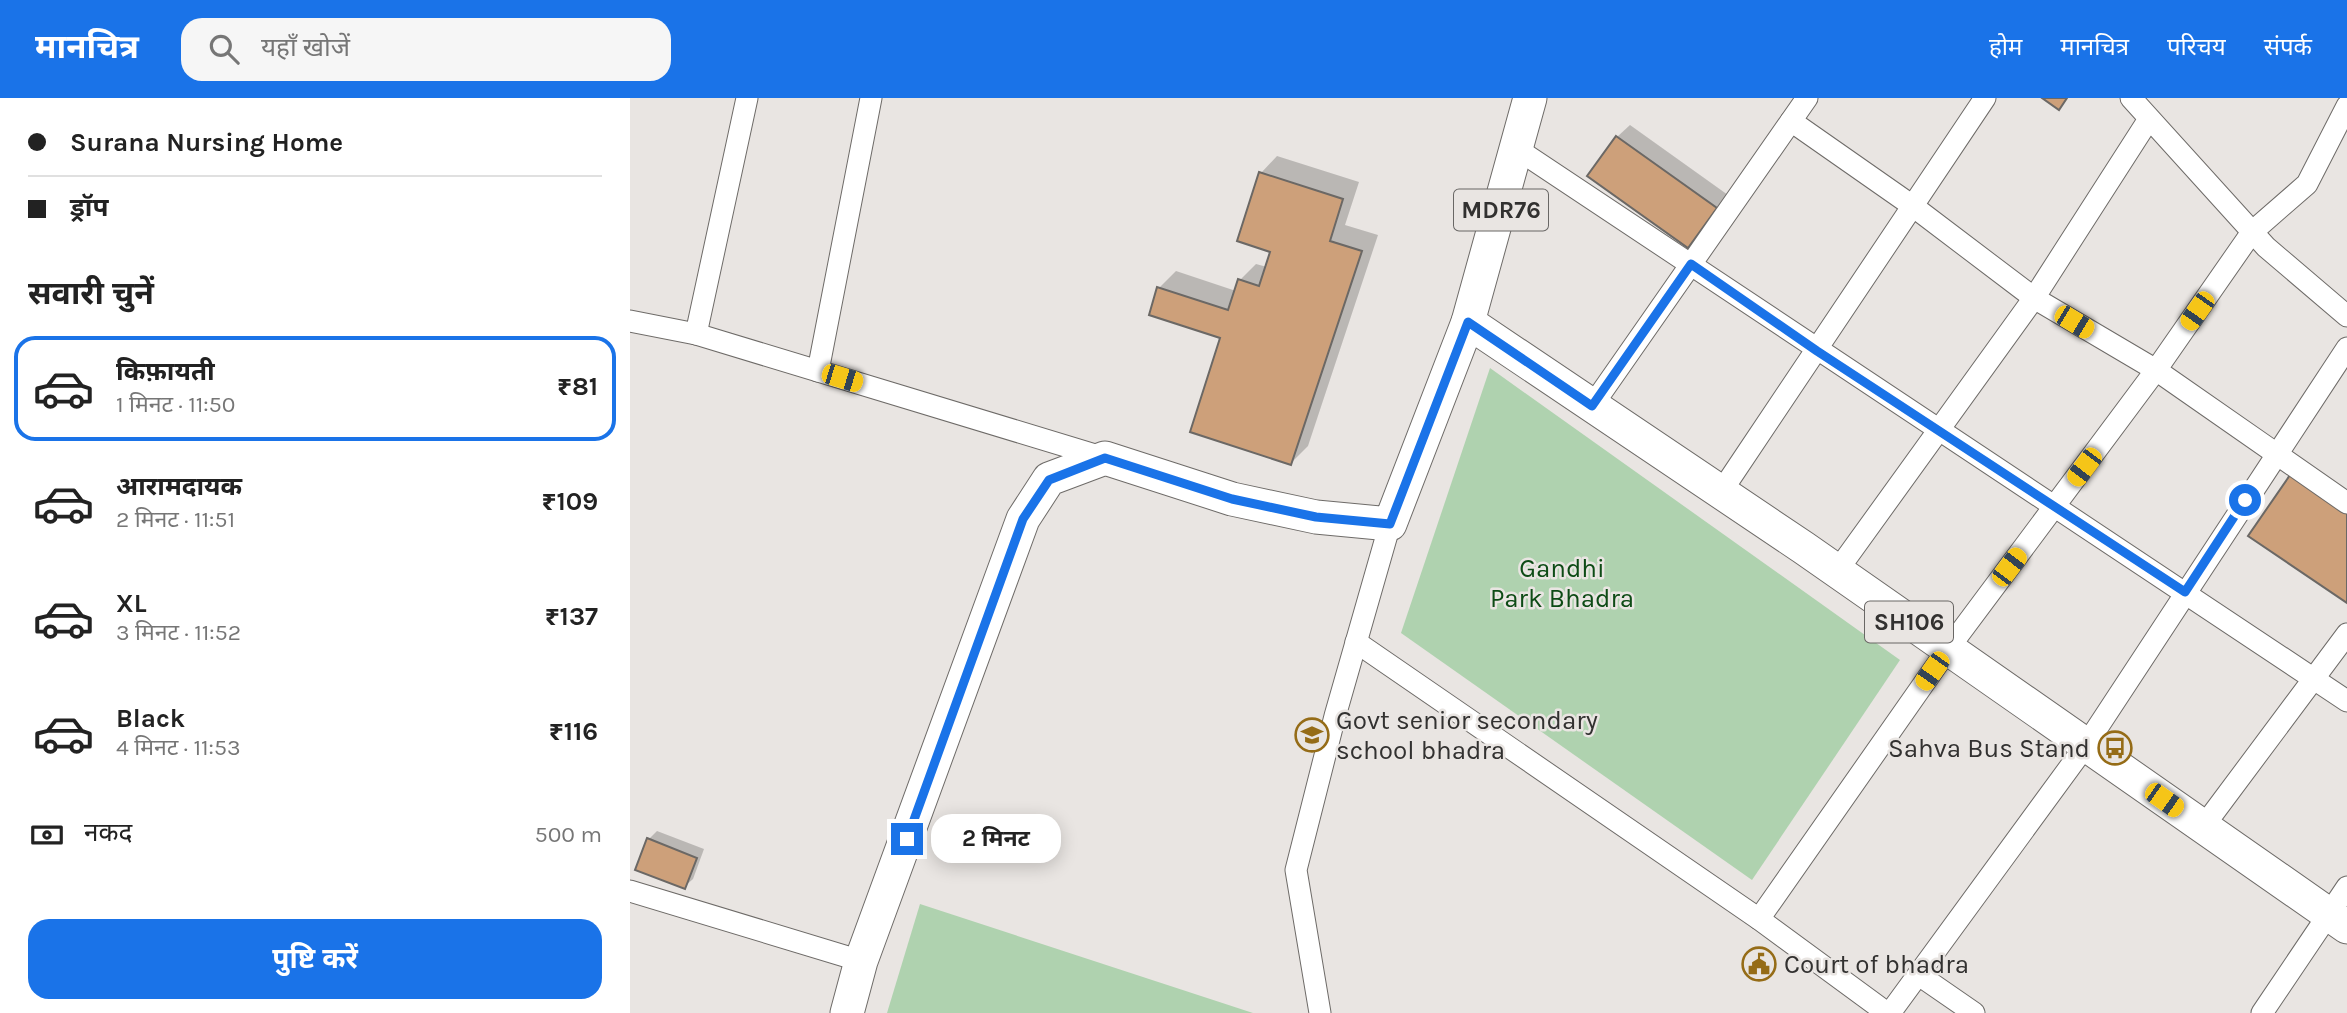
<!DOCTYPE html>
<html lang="hi">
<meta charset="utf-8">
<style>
:root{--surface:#fff;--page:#f6f6f6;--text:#222;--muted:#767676;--line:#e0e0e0;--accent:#1a73e8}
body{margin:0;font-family:Karla,"Noto Sans Devanagari",sans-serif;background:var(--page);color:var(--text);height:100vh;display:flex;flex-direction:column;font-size:26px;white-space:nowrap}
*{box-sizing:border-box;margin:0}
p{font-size:23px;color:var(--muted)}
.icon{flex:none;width:38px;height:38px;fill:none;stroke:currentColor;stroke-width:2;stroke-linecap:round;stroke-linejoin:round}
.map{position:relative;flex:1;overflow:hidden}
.drawer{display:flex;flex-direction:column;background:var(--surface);width:630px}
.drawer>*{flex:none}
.guide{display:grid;align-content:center;height:154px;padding:0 28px;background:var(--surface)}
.end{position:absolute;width:32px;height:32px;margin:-16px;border:9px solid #1a73e8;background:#fff;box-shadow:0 0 0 4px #fff}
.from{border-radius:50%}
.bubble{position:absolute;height:49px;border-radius:21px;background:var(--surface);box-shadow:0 4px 18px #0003;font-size:23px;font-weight:700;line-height:49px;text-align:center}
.car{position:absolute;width:21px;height:42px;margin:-21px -10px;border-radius:9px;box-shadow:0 0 5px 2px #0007;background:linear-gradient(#f5c518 24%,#345 0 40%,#f5c518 0 76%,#345 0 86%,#f5c518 0)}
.guide b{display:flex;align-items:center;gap:24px;height:66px;font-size:26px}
.guide b+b{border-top:2px solid var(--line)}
.guide i{width:18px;height:18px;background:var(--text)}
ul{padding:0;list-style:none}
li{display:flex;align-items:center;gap:21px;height:105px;margin:0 14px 10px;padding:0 14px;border:4px solid transparent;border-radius:21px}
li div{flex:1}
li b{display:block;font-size:26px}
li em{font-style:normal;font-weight:700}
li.selected{border-color:var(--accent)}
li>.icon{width:63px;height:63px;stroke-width:1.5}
h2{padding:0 28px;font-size:32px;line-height:84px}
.pay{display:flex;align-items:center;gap:18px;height:77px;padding:0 28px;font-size:26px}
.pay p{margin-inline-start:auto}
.primary-button{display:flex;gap:14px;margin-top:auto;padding:14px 28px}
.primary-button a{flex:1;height:80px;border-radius:21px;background:var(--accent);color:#fff;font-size:28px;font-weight:700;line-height:80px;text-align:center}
header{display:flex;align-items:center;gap:42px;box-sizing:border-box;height:98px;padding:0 35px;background:var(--accent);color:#fff}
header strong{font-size:33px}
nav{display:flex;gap:38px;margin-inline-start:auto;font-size:24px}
.search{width:490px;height:63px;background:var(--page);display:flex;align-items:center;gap:18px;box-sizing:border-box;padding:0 24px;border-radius:21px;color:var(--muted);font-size:26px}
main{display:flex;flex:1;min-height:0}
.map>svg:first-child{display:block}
</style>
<header>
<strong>मानचित्र</strong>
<div class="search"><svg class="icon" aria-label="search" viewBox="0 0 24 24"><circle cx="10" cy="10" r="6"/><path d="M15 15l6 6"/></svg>यहाँ खोजें</div>
<nav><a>होम</a><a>मानचित्र</a><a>परिचय</a><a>संपर्क</a></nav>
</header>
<main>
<section class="drawer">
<div class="guide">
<b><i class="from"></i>Surana Nursing Home</b>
<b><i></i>ड्रॉप</b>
</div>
<h2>सवारी चुनें</h2>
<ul>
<li class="selected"><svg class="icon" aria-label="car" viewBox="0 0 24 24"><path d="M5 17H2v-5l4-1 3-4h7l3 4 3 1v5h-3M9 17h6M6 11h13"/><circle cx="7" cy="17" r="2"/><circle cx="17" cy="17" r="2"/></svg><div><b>किफ़ायती</b><p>1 मिनट · 11:50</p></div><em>₹81</em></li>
<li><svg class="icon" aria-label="car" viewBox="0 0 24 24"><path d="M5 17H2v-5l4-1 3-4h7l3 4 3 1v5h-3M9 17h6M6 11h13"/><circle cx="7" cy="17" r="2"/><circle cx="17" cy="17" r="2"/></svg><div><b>आरामदायक</b><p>2 मिनट · 11:51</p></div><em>₹109</em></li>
<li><svg class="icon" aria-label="car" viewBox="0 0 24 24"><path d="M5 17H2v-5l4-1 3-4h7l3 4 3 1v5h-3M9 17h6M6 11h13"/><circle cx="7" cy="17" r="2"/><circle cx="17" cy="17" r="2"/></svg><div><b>XL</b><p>3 मिनट · 11:52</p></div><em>₹137</em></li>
<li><svg class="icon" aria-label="car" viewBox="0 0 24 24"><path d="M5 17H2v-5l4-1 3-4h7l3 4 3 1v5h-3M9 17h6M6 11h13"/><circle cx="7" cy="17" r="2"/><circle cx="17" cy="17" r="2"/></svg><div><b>Black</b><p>4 मिनट · 11:53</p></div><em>₹116</em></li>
</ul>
<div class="pay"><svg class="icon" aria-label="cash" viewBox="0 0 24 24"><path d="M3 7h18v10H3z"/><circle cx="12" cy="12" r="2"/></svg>नकद<p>500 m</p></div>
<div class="primary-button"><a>पुष्टि करें</a></div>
</section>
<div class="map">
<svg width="1717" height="915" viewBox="0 0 1717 915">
<rect width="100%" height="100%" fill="#e9e5e2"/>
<g fill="#afd2af">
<polygon points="860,270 1270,562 1122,782 771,535"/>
<polygon points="290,806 623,915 257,915"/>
</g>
<g fill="#0003">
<polygon points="1000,27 1098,97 1058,148 987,39"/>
<polygon points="647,58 729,84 715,127 748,137 678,348 661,365 592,239 529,190 546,173 606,193 610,182 626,166 637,169 643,153 609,142 631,75"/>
<polygon points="27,733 74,751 63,781 54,789 19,741"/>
</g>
<g fill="#cda07a" stroke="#6b6865" stroke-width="2">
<polygon points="1412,0 1437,0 1429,12"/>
<polygon points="986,38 1087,110 1058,150 957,78"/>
<polygon points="629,74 713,101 700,143 732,153 661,367 560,334 590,240 519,217 527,189 598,212 608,181 629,188 640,154 607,143"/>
<polygon points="1660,377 1717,415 1717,505 1618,438"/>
<polygon points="17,740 67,760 55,791 5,772"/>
</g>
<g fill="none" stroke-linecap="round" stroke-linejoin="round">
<defs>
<g id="street">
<polyline points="1501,0 1636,149 1717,218"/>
<polyline points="1161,23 1284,109 1404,200 1526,272 1717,405"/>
<polyline points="887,51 1717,603"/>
<polyline points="0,223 66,236 475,360"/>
<polyline points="66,236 117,0"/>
<polyline points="188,273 241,0"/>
<polyline points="962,308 1177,0"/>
<polyline points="1091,394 1355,0"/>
<polyline points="1207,473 1404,200 1519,21"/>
<polyline points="726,544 1129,821 1257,915"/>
<polyline points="1573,729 1717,536"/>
<polyline points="0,793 231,863"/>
<polyline points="1129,821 1318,551 1526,272 1622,134 1677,86 1717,8"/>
<polyline points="1289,877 1344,915"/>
<polyline points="690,915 666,772 705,618 760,426"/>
<polyline points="1260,915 1456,647 1717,250"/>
<polyline points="1632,915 1717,789"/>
</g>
<g id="primary">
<polyline points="838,224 1174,450 1717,829"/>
<polyline points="217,915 231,863 393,421 419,381 475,360 602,401 686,419 760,426 838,224 900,0"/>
</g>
</defs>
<use href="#street" stroke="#6e6b68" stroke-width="23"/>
<use href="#primary" stroke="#6e6b68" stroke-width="35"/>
<use href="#street" stroke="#fff" stroke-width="21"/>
<use href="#primary" stroke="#fff" stroke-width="33"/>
</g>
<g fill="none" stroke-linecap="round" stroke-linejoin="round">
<polyline stroke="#1a73e8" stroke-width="9" points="277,741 393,421 419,382 475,360 602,401 686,419 760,426 838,224 962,308 1061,166 1187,253 1555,494 1615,402"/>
</g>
<defs>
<symbol id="school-ring" viewBox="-11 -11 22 22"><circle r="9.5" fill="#e9e5e2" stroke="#956c17" stroke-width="1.5"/><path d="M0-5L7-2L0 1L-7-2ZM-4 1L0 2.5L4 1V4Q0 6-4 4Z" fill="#956c17"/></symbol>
<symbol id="bus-ring" viewBox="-11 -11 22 22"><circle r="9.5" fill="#e9e5e2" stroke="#956c17" stroke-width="1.5"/><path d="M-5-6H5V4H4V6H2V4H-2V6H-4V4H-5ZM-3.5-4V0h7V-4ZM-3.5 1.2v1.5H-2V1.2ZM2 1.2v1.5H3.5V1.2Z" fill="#956c17"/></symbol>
<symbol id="civic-ring" viewBox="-11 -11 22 22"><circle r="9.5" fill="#e9e5e2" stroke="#956c17" stroke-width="1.5"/><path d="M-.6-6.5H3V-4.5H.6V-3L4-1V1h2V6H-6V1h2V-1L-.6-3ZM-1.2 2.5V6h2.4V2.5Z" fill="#956c17"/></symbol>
</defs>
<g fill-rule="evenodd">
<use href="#school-ring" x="663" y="618" width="38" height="38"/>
<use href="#bus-ring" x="1466" y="631" width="38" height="38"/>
<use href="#civic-ring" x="1110" y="847" width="38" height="38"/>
</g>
<g text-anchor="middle" stroke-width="5" stroke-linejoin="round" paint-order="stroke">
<g fill="#e9e5e2" stroke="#696765" stroke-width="2">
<rect x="824" y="91.5" width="94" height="41" rx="5"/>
<rect x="1235" y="503.5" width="88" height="41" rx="5"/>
</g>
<g font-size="24" font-weight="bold" fill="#323130">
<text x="871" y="120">MDR76</text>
<text x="1279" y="532">SH106</text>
</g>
<g font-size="26" fill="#0d4b15" stroke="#e9e5e2">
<text x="932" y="479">Gandhi<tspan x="932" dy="30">Park Bhadra</tspan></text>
</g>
<g font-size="26" fill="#323130" stroke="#e9e5e2" text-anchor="start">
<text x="706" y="631">Govt senior secondary<tspan x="706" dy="30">school bhadra</tspan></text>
<text x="1460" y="659" text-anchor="end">Sahva Bus Stand</text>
<text x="1154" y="875">Court of bhadra</text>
</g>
</g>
</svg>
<i class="end from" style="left:1615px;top:402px"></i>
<i class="end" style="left:277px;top:741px"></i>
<div class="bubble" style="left:301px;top:716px;width:130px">2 मिनट</div>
<i class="car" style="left:1567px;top:213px;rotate:215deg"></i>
<i class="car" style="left:1444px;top:224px;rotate:121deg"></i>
<i class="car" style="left:212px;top:280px;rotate:107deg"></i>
<i class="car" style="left:1454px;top:369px;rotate:217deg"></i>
<i class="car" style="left:1379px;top:469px;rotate:37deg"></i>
<i class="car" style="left:1302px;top:573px;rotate:215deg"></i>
<i class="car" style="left:1534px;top:702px;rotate:125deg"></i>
</div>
</main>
